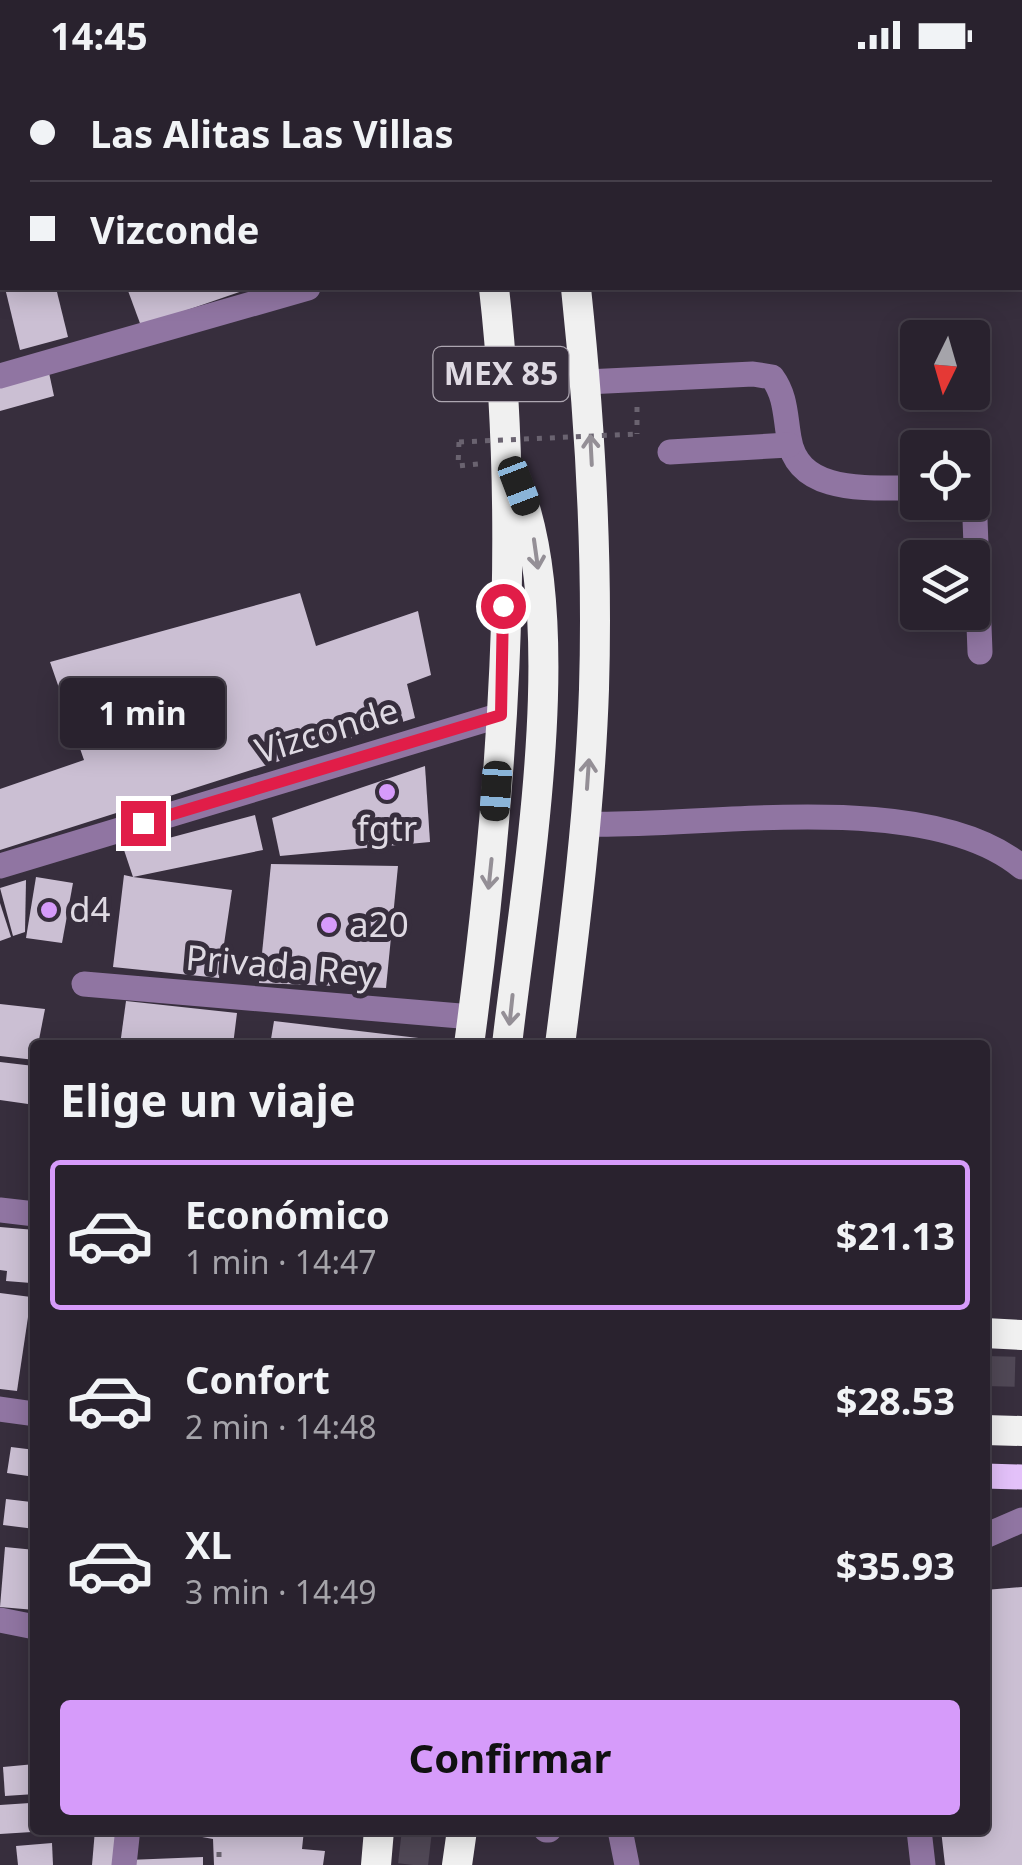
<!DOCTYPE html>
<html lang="es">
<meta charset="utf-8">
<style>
:root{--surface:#29222e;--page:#352f3a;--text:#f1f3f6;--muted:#a5a4aa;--line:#453f4a;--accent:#d69bfa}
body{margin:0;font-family:"Noto Sans",sans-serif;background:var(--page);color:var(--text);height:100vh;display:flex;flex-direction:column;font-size:38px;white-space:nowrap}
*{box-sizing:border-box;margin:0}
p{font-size:32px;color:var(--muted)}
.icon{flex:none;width:55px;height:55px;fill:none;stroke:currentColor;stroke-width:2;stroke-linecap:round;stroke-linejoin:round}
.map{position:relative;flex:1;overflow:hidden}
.sheet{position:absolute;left:30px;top:970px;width:960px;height:795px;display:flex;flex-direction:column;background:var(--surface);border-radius:10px;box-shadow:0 5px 25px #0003,0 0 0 2px var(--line)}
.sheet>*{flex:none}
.hud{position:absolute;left:0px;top:0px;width:1022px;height:220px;box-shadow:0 5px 25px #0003,0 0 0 2px var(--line);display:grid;align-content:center;height:220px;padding:0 30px;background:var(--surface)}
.needle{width:65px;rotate:185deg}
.controls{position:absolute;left:900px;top:250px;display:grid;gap:20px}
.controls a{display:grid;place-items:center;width:90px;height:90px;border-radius:10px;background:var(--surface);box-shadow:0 5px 25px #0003,0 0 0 2px var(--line);font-size:50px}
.end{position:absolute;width:45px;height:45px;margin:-22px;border:12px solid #e11d48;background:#fff;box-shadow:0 0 0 5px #fff}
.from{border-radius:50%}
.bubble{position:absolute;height:70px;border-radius:10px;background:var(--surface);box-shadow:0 5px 25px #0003,0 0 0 2px var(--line);font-size:32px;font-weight:700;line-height:70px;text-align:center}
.car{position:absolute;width:30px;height:60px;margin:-30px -15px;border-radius:12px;box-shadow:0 0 8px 2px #0007;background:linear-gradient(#222 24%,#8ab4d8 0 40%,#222 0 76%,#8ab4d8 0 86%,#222 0)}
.hud b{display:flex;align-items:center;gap:35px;height:95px;font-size:38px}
.hud b+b{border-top:2px solid var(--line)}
.hud i{width:25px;height:25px;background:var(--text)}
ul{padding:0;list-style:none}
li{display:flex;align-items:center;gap:30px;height:150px;margin:0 20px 15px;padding:0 10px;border:5px solid transparent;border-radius:10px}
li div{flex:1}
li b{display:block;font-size:38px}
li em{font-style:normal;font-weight:700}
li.selected{border-color:var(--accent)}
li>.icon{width:90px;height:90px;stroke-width:1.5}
h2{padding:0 30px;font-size:45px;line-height:120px}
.primary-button{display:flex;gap:20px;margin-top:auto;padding:20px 30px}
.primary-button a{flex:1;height:115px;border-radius:10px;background:var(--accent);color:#111;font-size:40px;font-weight:700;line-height:115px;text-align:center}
.status{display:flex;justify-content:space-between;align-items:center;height:70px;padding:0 50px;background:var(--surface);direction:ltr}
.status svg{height:28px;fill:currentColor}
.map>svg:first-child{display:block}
</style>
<div class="status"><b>14:45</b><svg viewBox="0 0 49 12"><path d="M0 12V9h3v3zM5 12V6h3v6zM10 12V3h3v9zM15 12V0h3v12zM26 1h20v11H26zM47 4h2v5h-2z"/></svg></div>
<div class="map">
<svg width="1022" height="1795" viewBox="0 0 1022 1795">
<rect width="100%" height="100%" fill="#372e3d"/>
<g fill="#cbbfd3">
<polygon points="5,218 56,218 68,267 20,280"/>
<polygon points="127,218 251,218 141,256"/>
<polygon points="48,298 54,326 0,341 0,311"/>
<polygon points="300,523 316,576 418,541 431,605 407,614 415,648 0,780 0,719 84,690 50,592"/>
<polygon points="425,696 430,772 280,786 272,748"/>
<polygon points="255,745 263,780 133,807 232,820 219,908 113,897 124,805 133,807 124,780"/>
<polygon points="271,794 398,796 386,918 259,913"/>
<polygon points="36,807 73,813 62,873 26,868"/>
<polygon points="26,810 25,862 13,866 0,818"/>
<polygon points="0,833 11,867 0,871"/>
<polygon points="126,931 237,943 233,975 120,975"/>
<polygon points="0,934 45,939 35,990 0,986"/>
<polygon points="274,951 427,969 427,975 270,975"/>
<polygon points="0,992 34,996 28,1034 0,1030"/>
<polygon points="0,1157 35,1160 31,1213 6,1211 7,1201 0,1200"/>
<polygon points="0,1223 31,1227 17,1321 0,1319"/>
<polygon points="11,1377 35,1380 35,1407 7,1403"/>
<polygon points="33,1418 35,1459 3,1455 6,1429 31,1432"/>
<polygon points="5,1477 35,1480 35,1540 0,1537"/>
<polygon points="1022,1517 1022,1795 945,1795 941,1760 985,1760 985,1520"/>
<polygon points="35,1694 35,1724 5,1726 3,1697"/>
<polygon points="30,1733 32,1762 0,1764 0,1735"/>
<polygon points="95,1760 118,1763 115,1795 92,1795"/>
<polygon points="164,1760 304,1760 302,1779 325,1781 323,1795 214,1795 213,1769"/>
<polygon points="52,1773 53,1795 18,1795 16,1776"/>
<polygon points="203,1787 203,1795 129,1795 128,1790"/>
</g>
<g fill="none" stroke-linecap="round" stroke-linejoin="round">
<g stroke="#504856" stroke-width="30" stroke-dasharray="30 15" stroke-linecap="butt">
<polyline points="985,1301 1022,1302"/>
<polyline points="413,1795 417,1760"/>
</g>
<g stroke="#6a6370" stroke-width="5" stroke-dasharray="5 8" stroke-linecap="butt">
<polyline points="637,337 637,364"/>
<polyline points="459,372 458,396 479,394"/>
<polyline points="219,1782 219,1795"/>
</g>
<g stroke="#9075a2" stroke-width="25">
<polyline points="426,0 426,2"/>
<polyline points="170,2 180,0"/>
<polyline points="907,2 917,0"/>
<polyline points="0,39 2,39"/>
<polyline points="0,306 308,218"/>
<path d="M586,312l167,-8 19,3c14,19 13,38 17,61 9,59 85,49 129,50"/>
<polyline points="670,382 789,375"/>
<polyline points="970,432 975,449 980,582"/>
<path d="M584,754c120,4 341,-37 438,43"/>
<polyline points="0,796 501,645"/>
<polyline points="84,914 472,947"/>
<polyline points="0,1140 35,1144"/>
<polyline points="0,1339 35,1344"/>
<polyline points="985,1466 1022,1450"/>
<polyline points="0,1550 35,1557"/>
<polyline points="546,1760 549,1760"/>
<polyline points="620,1760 627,1795"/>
<polyline points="919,1760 923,1795"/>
<polyline points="124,1795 127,1767"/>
</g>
<polyline stroke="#e3c1f9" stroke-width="25" points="985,1406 1022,1407"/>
<g stroke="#f0f0f0" stroke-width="30">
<polyline points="469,0 469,2"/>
<polyline points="550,0 551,2"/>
<path d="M469,975c33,-246 53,-510 25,-757"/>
<path d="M507,975c17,-153 71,-439 3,-576"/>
<path d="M560,975c15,-118 30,-237 34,-356 4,-134 -4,-268 -18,-401"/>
<polyline points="985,1263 1022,1265"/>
<polyline points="985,1360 1022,1361"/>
<polyline points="376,1795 379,1760"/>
<polyline points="457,1795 462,1760"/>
</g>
<polyline stroke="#6a6370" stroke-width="5" stroke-dasharray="5 8" stroke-linecap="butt" points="459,372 637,364"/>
</g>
<defs><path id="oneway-shaft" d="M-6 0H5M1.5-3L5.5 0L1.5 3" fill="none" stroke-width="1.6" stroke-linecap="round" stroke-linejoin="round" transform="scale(2.5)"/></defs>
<g stroke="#948f96">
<use href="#oneway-shaft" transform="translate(591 380) rotate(-93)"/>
<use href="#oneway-shaft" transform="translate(536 484) rotate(82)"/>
<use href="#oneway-shaft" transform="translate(588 704) rotate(-86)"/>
<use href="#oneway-shaft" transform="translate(490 804) rotate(96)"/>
<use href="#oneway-shaft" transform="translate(511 940) rotate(96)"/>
</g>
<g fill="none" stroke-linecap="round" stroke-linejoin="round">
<polyline stroke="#e11d48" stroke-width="12" points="143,753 501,645 503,536"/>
</g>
<g fill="#d69bfa" stroke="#372e3d" stroke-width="4">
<circle cx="387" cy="722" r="10"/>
<circle cx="49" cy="840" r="10"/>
<circle cx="329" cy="855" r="10"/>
</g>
<g text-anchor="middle" stroke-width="10" stroke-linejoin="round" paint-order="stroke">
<rect fill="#372e3d" stroke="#ada6b1" stroke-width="2.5" x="433.5" y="277" width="135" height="54" rx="8"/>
<g font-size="32" font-weight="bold" fill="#dfdae3">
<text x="501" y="315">MEX 85</text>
</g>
<g font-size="35" fill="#dfdae3" stroke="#372e3d">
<text transform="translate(327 661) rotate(-17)" y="12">Vizconde</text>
<text transform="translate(281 896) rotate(5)" y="12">Privada Rey</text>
</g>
<g font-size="35" fill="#dfdae3" stroke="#372e3d" text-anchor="start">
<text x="387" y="771" text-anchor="middle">fgtr</text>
<text x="69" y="852">d4</text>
<text x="349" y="867">a20</text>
</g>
</g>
</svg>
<div class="controls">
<a><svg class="needle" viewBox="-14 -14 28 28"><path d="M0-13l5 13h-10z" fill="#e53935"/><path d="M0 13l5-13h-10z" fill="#a5a4aa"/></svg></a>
<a><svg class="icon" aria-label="locate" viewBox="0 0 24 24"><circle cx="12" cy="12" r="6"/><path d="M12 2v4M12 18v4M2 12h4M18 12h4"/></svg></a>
<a><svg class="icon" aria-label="layers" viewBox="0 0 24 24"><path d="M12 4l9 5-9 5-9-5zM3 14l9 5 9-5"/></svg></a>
</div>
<i class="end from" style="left:503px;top:536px"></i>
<i class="end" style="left:143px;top:753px"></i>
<div class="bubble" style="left:60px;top:608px;width:165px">1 min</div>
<i class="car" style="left:519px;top:416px;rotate:159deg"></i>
<i class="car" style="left:496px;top:721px;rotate:184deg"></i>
<div class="hud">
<b><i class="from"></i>Las Alitas Las Villas</b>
<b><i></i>Vizconde</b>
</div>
<section class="sheet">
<h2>Elige un viaje</h2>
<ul>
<li class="selected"><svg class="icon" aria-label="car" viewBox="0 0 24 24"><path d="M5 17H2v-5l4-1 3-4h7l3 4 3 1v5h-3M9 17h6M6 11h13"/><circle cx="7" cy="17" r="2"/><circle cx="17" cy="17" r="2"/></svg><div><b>Económico</b><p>1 min · 14:47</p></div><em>$21.13</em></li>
<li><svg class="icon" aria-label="car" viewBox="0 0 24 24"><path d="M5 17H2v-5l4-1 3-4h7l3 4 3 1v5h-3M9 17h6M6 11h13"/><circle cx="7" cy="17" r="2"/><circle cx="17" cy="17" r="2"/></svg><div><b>Confort</b><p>2 min · 14:48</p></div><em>$28.53</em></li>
<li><svg class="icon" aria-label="car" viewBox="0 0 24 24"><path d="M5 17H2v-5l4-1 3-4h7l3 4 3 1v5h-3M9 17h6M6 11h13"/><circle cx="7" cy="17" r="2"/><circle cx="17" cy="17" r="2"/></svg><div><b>XL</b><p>3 min · 14:49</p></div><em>$35.93</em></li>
</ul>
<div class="primary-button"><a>Confirmar</a></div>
</section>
</div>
